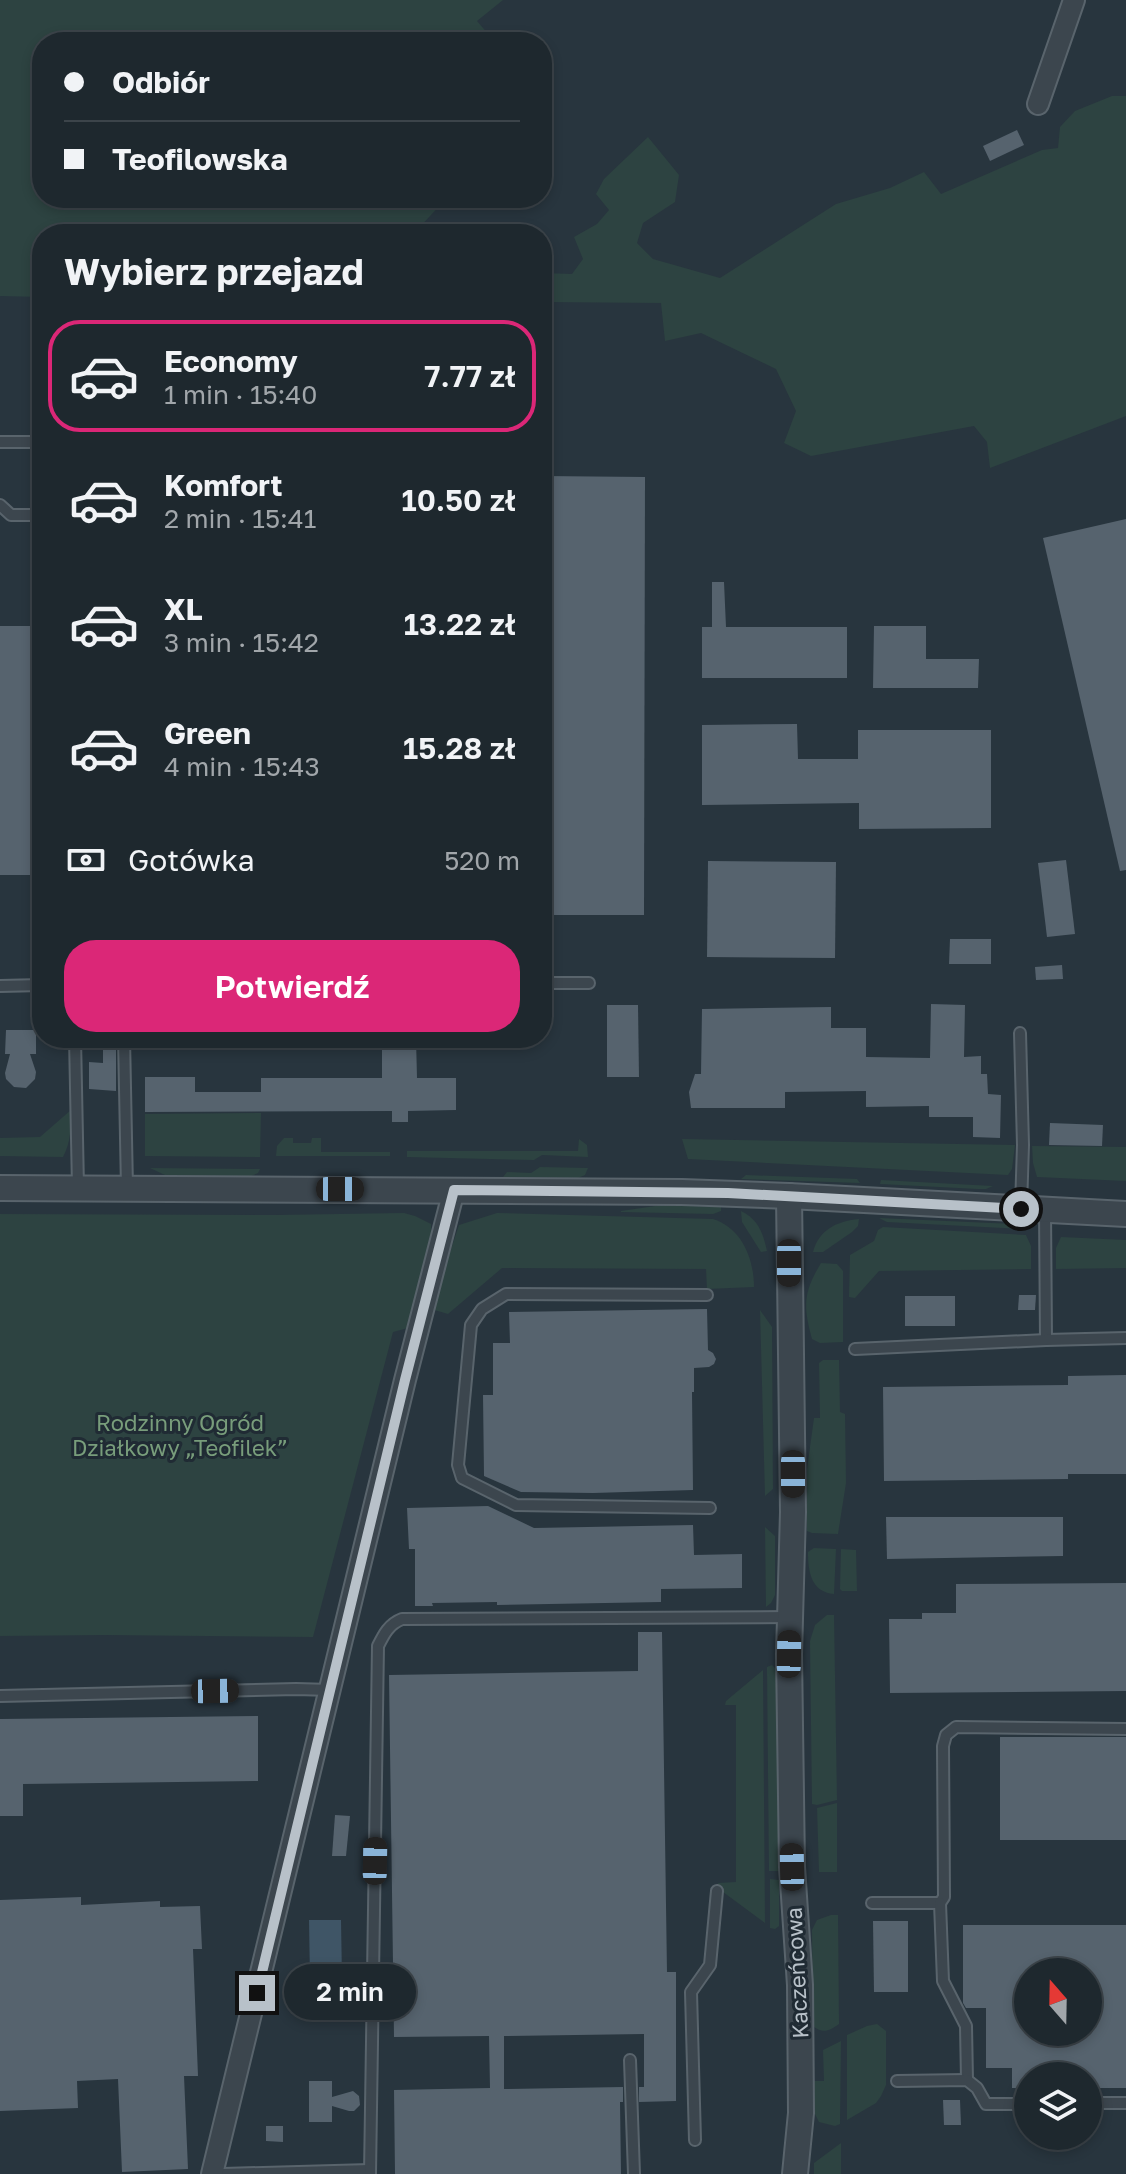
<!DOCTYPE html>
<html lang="pl">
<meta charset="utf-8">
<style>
:root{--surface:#1e282e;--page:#2b343a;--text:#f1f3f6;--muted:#a1a6aa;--line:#3c444a;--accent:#db2777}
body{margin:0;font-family:"Golos Text",sans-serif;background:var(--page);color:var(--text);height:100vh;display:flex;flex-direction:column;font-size:30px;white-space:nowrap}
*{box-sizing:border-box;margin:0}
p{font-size:26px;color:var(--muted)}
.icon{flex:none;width:44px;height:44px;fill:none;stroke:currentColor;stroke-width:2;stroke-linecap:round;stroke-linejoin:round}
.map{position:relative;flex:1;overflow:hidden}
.details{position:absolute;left:32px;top:224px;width:520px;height:824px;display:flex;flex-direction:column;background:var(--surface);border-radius:32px;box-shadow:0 4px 12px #0003,0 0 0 2px var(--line)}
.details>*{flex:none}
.hud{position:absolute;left:32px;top:32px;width:520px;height:176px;border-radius:32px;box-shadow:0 4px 12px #0003,0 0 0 2px var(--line);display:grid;align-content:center;height:176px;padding:0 32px;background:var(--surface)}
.needle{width:52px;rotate:340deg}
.tools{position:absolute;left:1014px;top:1958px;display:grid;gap:16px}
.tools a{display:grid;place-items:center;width:88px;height:88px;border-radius:50%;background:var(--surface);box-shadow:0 4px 12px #0003,0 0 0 2px var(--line);font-size:40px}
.end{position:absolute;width:36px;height:36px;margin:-18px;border:10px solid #b8c1c9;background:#111;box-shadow:0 0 0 4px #111}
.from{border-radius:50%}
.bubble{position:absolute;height:56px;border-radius:28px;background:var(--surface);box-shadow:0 4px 12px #0003,0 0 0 2px var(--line);font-size:26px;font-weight:600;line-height:56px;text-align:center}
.car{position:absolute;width:24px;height:48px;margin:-24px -12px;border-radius:10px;box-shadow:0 0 6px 2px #0007;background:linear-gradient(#222 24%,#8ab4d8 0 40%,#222 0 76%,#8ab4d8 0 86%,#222 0)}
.hud b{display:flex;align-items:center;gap:28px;height:76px;font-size:30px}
.hud b+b{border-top:2px solid var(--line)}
.hud i{width:20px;height:20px;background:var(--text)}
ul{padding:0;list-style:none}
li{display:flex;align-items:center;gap:24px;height:112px;margin:0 16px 12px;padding:0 16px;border:4px solid transparent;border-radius:32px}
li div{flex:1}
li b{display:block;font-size:30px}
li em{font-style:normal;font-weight:600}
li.selected{border-color:var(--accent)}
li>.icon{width:72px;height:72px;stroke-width:1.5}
h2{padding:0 32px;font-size:36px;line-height:96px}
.pay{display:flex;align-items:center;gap:20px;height:88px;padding:0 32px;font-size:30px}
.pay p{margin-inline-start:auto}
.cta{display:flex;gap:16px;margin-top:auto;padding:16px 32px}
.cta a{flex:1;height:92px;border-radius:32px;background:var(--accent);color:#fff;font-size:32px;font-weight:600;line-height:92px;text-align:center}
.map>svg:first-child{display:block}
</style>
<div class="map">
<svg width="1126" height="2174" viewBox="0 0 1126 2174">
<rect width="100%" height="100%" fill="#28353e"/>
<g fill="#2d4341">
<polygon points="0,0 503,0 477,21 495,42 42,42 42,198 447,198 413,234 42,234 42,297 0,296"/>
<polygon points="1112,96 1126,96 1126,416 990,468 987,442 974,426 811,456 784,443 796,411 776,369 701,333 665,341 661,303 542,302 542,273 572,274 583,259 574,237 597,224 609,210 596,194 604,179 648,137 679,175 675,202 643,223 637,243 653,259 720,278 836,204 890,188 924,172 941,194 1042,150 1058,148 1060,127 1075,111"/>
<path d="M71,1110c0,17 0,32 -8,47l-63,-1v-18l40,-1z"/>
<polygon points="261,1113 260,1157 145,1156 145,1114"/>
<polygon points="284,1138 293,1138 293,1143 311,1143 312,1138 321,1138 321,1152 390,1152 390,1156 276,1156 277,1146"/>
<polygon points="579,1139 587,1145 588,1157 542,1155 534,1160 407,1157 407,1151 578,1151"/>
<polygon points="682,1139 1015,1145 1012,1169 1008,1175 688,1159"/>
<polygon points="1032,1146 1126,1147 1126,1181 1037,1177 1033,1163"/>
<polygon points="540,1167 588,1168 585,1175 578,1178 503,1177 507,1172 531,1173"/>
<polygon points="150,1168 260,1169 258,1173 249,1177 167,1176"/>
<polygon points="746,1175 857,1179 860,1183 741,1179"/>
<polygon points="881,1180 993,1186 986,1189 978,1189 880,1184"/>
<polygon points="662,1205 721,1207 721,1211 713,1214 621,1212 621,1211"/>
<path d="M741,1211c17,8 22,22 26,40l-6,1 -19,-30z"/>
<polygon points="404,1213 415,1216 431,1224 431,1255 412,1327 393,1332 313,1637 105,1635 0,1636 0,1214 275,1215"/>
<path d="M497,1213l216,6c29,9 41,40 41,68l-47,2 -1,-20 -204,-1 -54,46 -17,-5 28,-84z"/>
<polygon points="879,1218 1014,1224 1024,1229 887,1222"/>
<path d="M859,1219l-1,7 -6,6 -29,20h-10c6,-23 25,-31 46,-33z"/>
<polygon points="883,1227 1026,1235 1031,1246 1031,1269 879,1271 855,1298 849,1297 850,1255 874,1241 878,1230"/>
<polygon points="1061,1237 1126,1240 1126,1268 1056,1269 1056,1248"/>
<path d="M821,1263l16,1 6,7v71l-23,1 -8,-4c-9,-33 -9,-46 9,-76z"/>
<polygon points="760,1310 772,1327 773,1489 765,1496"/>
<polygon points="823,1360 839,1360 840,1412 845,1414 846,1483 838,1534 812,1533 807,1531 807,1469 814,1418 820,1418 819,1363"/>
<polygon points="765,1527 775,1536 775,1595 771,1603 766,1607"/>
<path d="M814,1548l22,1 -2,45c-23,-2 -26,-22 -26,-42z"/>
<polygon points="841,1549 856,1550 857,1591 842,1591 840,1589"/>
<polygon points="827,1615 834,1615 837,1800 817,1805 812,1804 810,1641 815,1625"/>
<polygon points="772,1665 776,1669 779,1871 769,1871 767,1667"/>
<polygon points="763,1670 765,1923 719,1889 718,1883 736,1882 736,1705 725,1705 726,1701"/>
<polygon points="837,1803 837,1872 819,1872 817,1808"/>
<polygon points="770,1879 779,1880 779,1926 775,1929 770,1928"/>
<path d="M831,1915h7l1,109c-10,7 -16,10 -26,2l-1,-96 5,-10z"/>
<polygon points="877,2024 886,2031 886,2085 881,2096 876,2103 847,2120 847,2035 867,2026"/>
<polygon points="841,2041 840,2124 835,2126 819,2122 814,2112 814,2081 824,2081 823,2050"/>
<polygon points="841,2143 841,2174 814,2174 814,2163"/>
</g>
<polygon fill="#3f5566" points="309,1920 341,1920 342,1979 310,1979"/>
<g fill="#56636e" fill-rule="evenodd">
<polygon points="1017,130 1024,145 990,161 983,146"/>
<polygon points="542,476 645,477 644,915 542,915"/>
<polygon points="1126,519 1126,870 1120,871 1043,538"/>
<polygon points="712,582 724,582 726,627 847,627 847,678 702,678 702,627 712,627"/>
<rect x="0" y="626" width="42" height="249"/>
<polygon points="874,626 926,626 926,659 979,659 978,688 873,688"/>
<polygon points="797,724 798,759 858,759 858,730 991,730 991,828 859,829 859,803 702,805 702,725"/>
<polygon points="1066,860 1075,934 1047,937 1038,863"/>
<polygon points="708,861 836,862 835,958 707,957"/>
<polygon points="950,939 991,939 991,964 949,964"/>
<polygon points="1062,965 1063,979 1036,980 1035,967"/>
<polygon points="931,1004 965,1005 964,1057 981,1056 981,1074 987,1074 988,1094 1001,1095 1000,1138 973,1137 973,1117 929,1117 929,1106 866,1107 866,1091 785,1092 785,1108 691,1108 689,1092 695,1074 701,1074 702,1009 831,1007 831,1028 866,1028 866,1057 930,1058"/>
<polygon points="607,1005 638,1005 639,1077 607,1077"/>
<polygon points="6,1030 36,1030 36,1054 30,1054 36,1072 35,1079 26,1088 14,1087 6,1079 5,1073 10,1054 5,1054"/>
<polygon points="103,1038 116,1038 116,1091 89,1089 89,1062 103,1063"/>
<polygon points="382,1038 416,1038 417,1078 456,1078 456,1110 408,1111 408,1122 392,1122 392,1111 145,1112 145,1077 195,1077 195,1092 261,1092 261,1078 382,1078"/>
<polygon points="1050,1123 1103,1125 1102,1146 1049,1145"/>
<polygon points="1019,1295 1036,1295 1035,1310 1018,1310"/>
<rect x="905" y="1296" width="50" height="30"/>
<polygon points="707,1309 708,1350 713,1353 716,1359 714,1364 709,1367 694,1368 694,1392 692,1392 693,1490 593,1493 521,1492 484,1476 483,1395 493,1395 493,1343 510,1343 509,1312"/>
<polygon points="1126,1375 1126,1474 1068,1474 1068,1479 884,1481 883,1387 1068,1385 1068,1376"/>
<polygon points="488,1506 534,1528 693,1525 694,1555 742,1554 742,1588 661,1589 661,1602 497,1605 497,1602 432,1603 433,1606 415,1606 415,1549 409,1549 407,1508"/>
<polygon points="886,1517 1063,1517 1063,1556 887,1559"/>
<polygon points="1126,1583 1126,1691 890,1693 889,1619 922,1619 922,1613 956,1613 956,1584"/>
<polygon points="638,1632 662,1632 667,1972 676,1972 676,2101 639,2102 639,2087 644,2087 644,2034 504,2036 504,2089 623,2087 623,2102 620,2102 621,2174 395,2174 394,2090 490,2088 489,2036 394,2037 389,1675 638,1671"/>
<polygon points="258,1716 258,1781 23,1784 23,1816 0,1816 0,1719"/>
<rect x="1000" y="1737" width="126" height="103"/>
<polygon points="335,1815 350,1816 346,1856 332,1856"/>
<polygon points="81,1897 81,1905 160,1901 160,1907 200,1906 202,1949 193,1949 198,2076 184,2076 188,2169 122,2172 118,2079 77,2081 78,2108 0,2111 0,1900"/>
<polygon points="873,1921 908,1921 908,1992 874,1992"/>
<path d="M963,1925h163v163h-38v-12h-60v12h-16v-20h-26v-60h-20l-3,-5zM1028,1972h60v60h-60z"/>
<polygon points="309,2081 332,2081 332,2097 353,2091 359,2096 360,2105 354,2111 349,2111 332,2106 332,2122 309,2122"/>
<polygon points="943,2100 960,2100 961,2125 944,2125"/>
<polygon points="266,2126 283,2126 283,2142 266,2141"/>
</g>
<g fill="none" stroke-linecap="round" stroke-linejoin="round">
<defs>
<g id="service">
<polyline points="0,442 42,442"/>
<polyline points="0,505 11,515 42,515"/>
<polyline points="542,983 589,983"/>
<polyline points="0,986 42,985"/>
<polyline points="1020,1033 1023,1145 1021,1207"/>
<polyline points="75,1038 78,1188"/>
<polyline points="124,1038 127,1188"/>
<polyline points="1045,1210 1046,1340"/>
<polyline points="707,1295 506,1294 482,1309 471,1325 458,1465 462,1478 516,1505 710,1508"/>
<polyline points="855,1349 1046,1340 1126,1338"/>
<polyline points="0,1696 296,1689 331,1690"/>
<polyline points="872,1903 940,1903 944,1897 943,1746 946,1735 956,1727 1126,1729"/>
<polyline points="940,1903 943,1981 966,2026 967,2080"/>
<polyline points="630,2060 634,2174"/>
<polyline points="897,2081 967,2080 977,2088 986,2104 1028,2104"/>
<polyline points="1088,2103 1126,2103"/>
<polyline points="695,2140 691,1992 710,1965 717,1891"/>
<polyline points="223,2174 370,2170"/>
<path d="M370,2174l8,-528c6,-12 11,-22 24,-27l388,-2"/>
</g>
<g id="minor">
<polyline points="1038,104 1074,0"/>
<polyline points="212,2174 405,1380 454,1190"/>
</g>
<g id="tertiary">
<polyline points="0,1188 682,1192 789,1196 1126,1214"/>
<polyline points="789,1196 793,1512 789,1654 792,1867 800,1985 801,2113 795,2174"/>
</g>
</defs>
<use href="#service" stroke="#59646c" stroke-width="14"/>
<use href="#minor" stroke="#59646c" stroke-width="24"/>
<use href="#tertiary" stroke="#59646c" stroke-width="28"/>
<use href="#service" stroke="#3c464e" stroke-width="10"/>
<use href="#minor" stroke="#3c464e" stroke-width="20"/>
<use href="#tertiary" stroke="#3c464e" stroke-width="24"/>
</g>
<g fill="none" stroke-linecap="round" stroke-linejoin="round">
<polyline stroke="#b8c1c9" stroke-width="10" points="257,1993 405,1380 454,1190 728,1193 1021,1209"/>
</g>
<g text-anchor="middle" stroke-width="6" stroke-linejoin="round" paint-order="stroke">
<g font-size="22" fill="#789d7b" stroke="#202b34">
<text x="180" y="1431">Rodzinny Ogród<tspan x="180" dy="25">Działkowy „Teofilek”</tspan></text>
</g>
<g font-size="22" fill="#b8c1c9" stroke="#202b34">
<text transform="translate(797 1973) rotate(-93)" y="8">Kaczeńcowa</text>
</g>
</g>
</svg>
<div class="tools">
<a><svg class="needle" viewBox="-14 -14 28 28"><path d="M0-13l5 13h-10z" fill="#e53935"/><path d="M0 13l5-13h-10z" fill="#a1a6aa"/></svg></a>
<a><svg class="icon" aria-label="layers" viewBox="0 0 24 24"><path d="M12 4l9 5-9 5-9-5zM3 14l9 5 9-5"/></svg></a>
</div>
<i class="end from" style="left:1021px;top:1209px"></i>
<i class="end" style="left:257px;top:1993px"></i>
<div class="bubble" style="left:284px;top:1964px;width:132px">2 min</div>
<i class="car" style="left:340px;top:1189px;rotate:90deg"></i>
<i class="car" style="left:789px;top:1263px;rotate:180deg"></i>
<i class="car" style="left:793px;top:1474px;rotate:180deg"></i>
<i class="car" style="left:789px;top:1654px;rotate:1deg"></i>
<i class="car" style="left:215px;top:1691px;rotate:89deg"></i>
<i class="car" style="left:375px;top:1861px;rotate:1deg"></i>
<i class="car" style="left:792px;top:1867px;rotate:359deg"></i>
<div class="hud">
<b><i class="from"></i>Odbiór</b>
<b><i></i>Teofilowska</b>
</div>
<section class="details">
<h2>Wybierz przejazd</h2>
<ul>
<li class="selected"><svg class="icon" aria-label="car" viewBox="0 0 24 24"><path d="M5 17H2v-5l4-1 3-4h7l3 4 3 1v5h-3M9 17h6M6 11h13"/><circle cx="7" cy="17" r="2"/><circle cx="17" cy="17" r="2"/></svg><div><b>Economy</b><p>1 min · 15:40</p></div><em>7.77 zł</em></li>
<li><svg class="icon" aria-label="car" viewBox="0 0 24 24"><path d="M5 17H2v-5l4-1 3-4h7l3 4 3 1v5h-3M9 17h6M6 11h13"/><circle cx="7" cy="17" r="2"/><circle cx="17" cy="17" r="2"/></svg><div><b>Komfort</b><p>2 min · 15:41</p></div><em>10.50 zł</em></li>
<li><svg class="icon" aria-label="car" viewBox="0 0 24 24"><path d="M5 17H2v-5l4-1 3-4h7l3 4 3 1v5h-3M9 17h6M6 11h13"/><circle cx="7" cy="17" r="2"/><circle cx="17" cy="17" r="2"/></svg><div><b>XL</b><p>3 min · 15:42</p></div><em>13.22 zł</em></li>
<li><svg class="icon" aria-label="car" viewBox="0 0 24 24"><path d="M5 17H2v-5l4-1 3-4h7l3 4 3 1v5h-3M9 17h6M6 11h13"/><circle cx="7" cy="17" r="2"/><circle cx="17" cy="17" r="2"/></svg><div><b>Green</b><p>4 min · 15:43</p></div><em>15.28 zł</em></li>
</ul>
<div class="pay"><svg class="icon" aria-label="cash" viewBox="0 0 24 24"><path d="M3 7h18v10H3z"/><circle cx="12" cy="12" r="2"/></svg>Gotówka<p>520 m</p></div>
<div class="cta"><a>Potwierdź</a></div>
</section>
</div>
